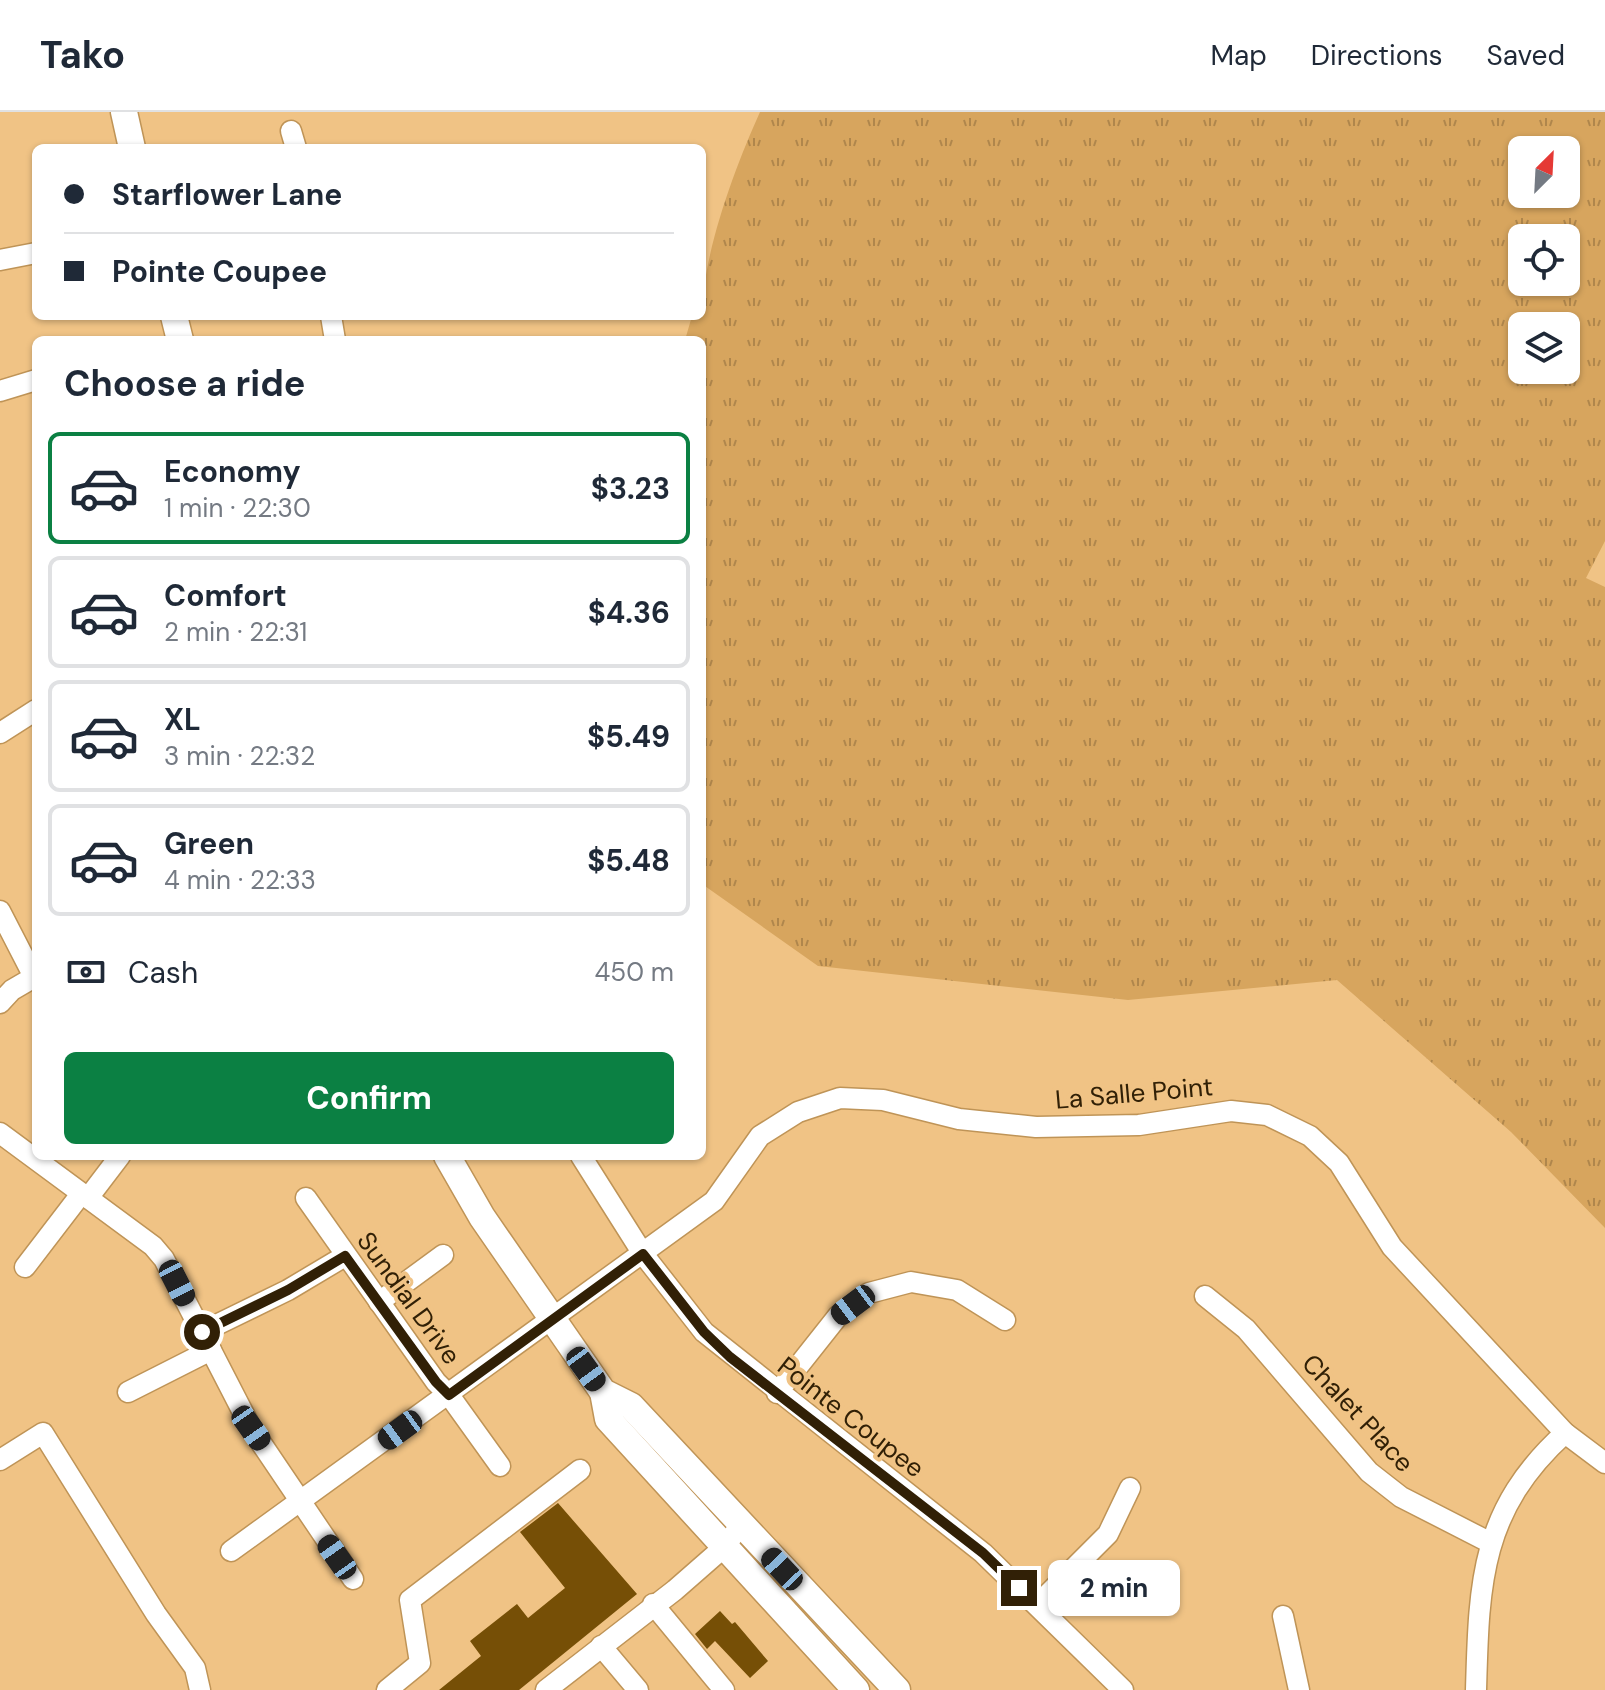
<!DOCTYPE html>
<meta charset="utf-8">
<style>
:root{--surface:#fff;--page:#f2f2f3;--text:#1f2937;--muted:#747a83;--line:#e0e1e3;--accent:#0b8043}
body{margin:0;font-family:"DM Sans",sans-serif;background:var(--page);color:var(--text);height:100vh;display:flex;flex-direction:column;font-size:30px;white-space:nowrap}
*{box-sizing:border-box;margin:0}
p{font-size:26px;color:var(--muted)}
.icon{flex:none;width:44px;height:44px;fill:none;stroke:currentColor;stroke-width:2;stroke-linecap:round;stroke-linejoin:round}
.map{position:relative;flex:1;overflow:hidden}
.sheet{position:absolute;left:32px;top:224px;width:674px;height:824px;display:flex;flex-direction:column;background:var(--surface);border-radius:12px;box-shadow:0 2px 6px #0004}
.sheet>*{flex:none}
.hud{position:absolute;left:32px;top:32px;width:674px;height:176px;border-radius:12px;box-shadow:0 2px 6px #0004;display:grid;align-content:center;height:176px;padding:0 32px;background:var(--surface)}
.needle{width:52px;rotate:24deg}
.controls{position:absolute;left:1508px;top:24px;display:grid;gap:16px}
.controls a{display:grid;place-items:center;width:72px;height:72px;border-radius:12px;background:var(--surface);box-shadow:0 2px 6px #0004;font-size:40px}
.end{position:absolute;width:36px;height:36px;margin:-18px;border:10px solid #312006;background:#fff;box-shadow:0 0 0 4px #fff}
.from{border-radius:50%}
.bubble{position:absolute;height:56px;border-radius:12px;background:var(--surface);box-shadow:0 2px 6px #0004;font-size:26px;font-weight:700;line-height:56px;text-align:center}
.car{position:absolute;width:24px;height:48px;margin:-24px -12px;border-radius:10px;box-shadow:0 0 6px 2px #0007;background:linear-gradient(#222 24%,#8ab4d8 0 40%,#222 0 76%,#8ab4d8 0 86%,#222 0)}
.hud b{display:flex;align-items:center;gap:28px;height:76px;font-size:30px}
.hud b+b{border-top:2px solid var(--line)}
.hud i{width:20px;height:20px;background:var(--text)}
ul{padding:0;list-style:none}
li{display:flex;align-items:center;gap:24px;height:112px;margin:0 16px 12px;padding:0 16px;border:4px solid var(--line);border-radius:12px}
li div{flex:1}
li b{display:block;font-size:30px}
li em{font-style:normal;font-weight:700}
li.active{border-color:var(--accent)}
li>.icon{width:72px;height:72px;stroke-width:1.5}
h2{padding:0 32px;font-size:36px;line-height:96px}
.pay{display:flex;align-items:center;gap:20px;height:88px;padding:0 32px;font-size:30px}
.pay p{margin-inline-start:auto}
.cta{display:flex;gap:16px;margin-top:auto;padding:16px 32px}
.cta a{flex:1;height:92px;border-radius:12px;background:var(--accent);color:#fff;font-size:32px;font-weight:700;line-height:92px;text-align:center}
header{display:flex;align-items:center;gap:48px;box-sizing:border-box;height:112px;padding:0 40px;background:var(--surface);border-bottom:2px solid var(--line)}
header strong{font-size:38px}
nav{display:flex;gap:44px;margin-inline-start:auto;font-size:28px}
.map>svg:first-child{display:block}
</style>
<header>
<strong>Tako</strong>
<nav><a>Map</a><a>Directions</a><a>Saved</a></nav>
</header>
<div class="map">
<svg width="1605" height="1578" viewBox="0 0 1605 1578">
<defs>
<pattern id="grass-tufts" width="24" height="20" patternUnits="userSpaceOnUse" patternTransform="scale(2)"><rect width="24" height="20" fill="#d7a55e"/><path d="M3 7l-1-3M5 7V3M7 7l1-3M15 17l-1-3M17 17v-4M19 17l1-3" fill="none" stroke="#af864c"/></pattern>
</defs>
<rect width="100%" height="100%" fill="#f0c385"/>
<path fill="url(#grass-tufts)" fill-rule="evenodd" d="M760,0h845v429l-19,37 19,9v641l-94,-96 -174,-152 -209,20 -310,-34 -116,-82v-544h-17l7,-24h10c0,-60 33,-149 58,-204zM1522,38h44v44h-44zM1522,126h44v44h-44zM1522,214h44v44h-44z"/>
<g fill="#764f06">
<polygon points="558,1391 637,1482 519,1578 439,1578 481,1544 470,1529 517,1492 528,1506 565,1476 520,1420"/>
<polygon points="720,1499 732,1512 735,1510 768,1549 750,1566 715,1529 707,1537 695,1522"/>
</g>
<g fill="none" stroke-linecap="round" stroke-linejoin="round">
<defs>
<g id="minor">
<polyline points="291,19 296,36"/>
<polyline points="0,148 36,141"/>
<polyline points="331,204 335,228"/>
<polyline points="0,279 36,268"/>
<polyline points="0,621 36,598"/>
<polyline points="0,799 34,865"/>
<polyline points="0,891 12,878 36,864"/>
<polyline points="0,1021 153,1134 164,1147 251,1316 353,1467"/>
<polyline points="581,1044 643,1142 704,1220 983,1441 1123,1578"/>
<polyline points="88,1086 120,1044"/>
<polyline points="306,1086 436,1270 449,1283 500,1354"/>
<polyline points="25,1155 81,1082"/>
<polyline points="1205,1184 1246,1217 1369,1360 1401,1385 1489,1430"/>
<polyline points="379,1190 443,1143"/>
<polyline points="202,1220 288,1178 345,1144"/>
<polyline points="128,1280 211,1238"/>
<polyline points="777,1281 838,1204 869,1181 911,1170 957,1178 1005,1208"/>
<polyline points="0,1348 43,1321 156,1502 195,1556 200,1578"/>
<polyline points="231,1439 714,1089 760,1024 798,1000 840,986 883,988 959,1007 1036,1015 1139,1013 1231,999 1267,1003 1310,1024 1339,1051 1392,1135 1565,1321 1605,1351"/>
<polyline points="653,1492 724,1578"/>
<polyline points="1037,1493 1108,1422 1130,1376"/>
<polyline points="1283,1504 1299,1578"/>
<polyline points="601,1534 638,1578"/>
<polyline points="387,1578 420,1551 410,1488 580,1358"/>
<polyline points="546,1578 675,1478 723,1436 741,1413"/>
<path d="M1476,1578c3,-107 4,-180 89,-257"/>
</g>
<g id="major">
<polyline points="124,0 132,36"/>
<polyline points="174,204 180,228"/>
<polyline points="447,1044 482,1105 603,1280 631,1294 897,1578"/>
<polyline points="603,1280 608,1307 856,1578"/>
</g>
</defs>
<use href="#minor" stroke="#bf9457" stroke-width="23"/>
<use href="#major" stroke="#bf9457" stroke-width="29"/>
<use href="#minor" stroke="#fff" stroke-width="20"/>
<use href="#major" stroke="#fff" stroke-width="26"/>
</g>
<g fill="none" stroke-linecap="round" stroke-linejoin="round">
<polyline stroke="#312006" stroke-width="10" points="202,1220 288,1178 345,1144 436,1270 449,1283 643,1142 704,1220 730,1245 983,1441 1019,1476"/>
</g>
<g text-anchor="middle" stroke-width="8" stroke-linejoin="round" paint-order="stroke">
<g font-size="26" fill="#312006" stroke="#f0c385">
<text transform="translate(1134 981) rotate(-5)" y="9">La Salle Point</text>
<text transform="translate(409 1186) rotate(54)" y="9">Sundial Drive</text>
<text transform="translate(1358 1301) rotate(47)" y="9">Chalet Place</text>
<text transform="translate(851 1305) rotate(38)" y="9">Pointe Coupee</text>
</g>
</g>
</svg>
<div class="controls">
<a><svg class="needle" viewBox="-14 -14 28 28"><path d="M0-13l5 13h-10z" fill="#e53935"/><path d="M0 13l5-13h-10z" fill="#747a83"/></svg></a>
<a><svg class="icon" aria-label="locate" viewBox="0 0 24 24"><circle cx="12" cy="12" r="6"/><path d="M12 2v4M12 18v4M2 12h4M18 12h4"/></svg></a>
<a><svg class="icon" aria-label="layers" viewBox="0 0 24 24"><path d="M12 4l9 5-9 5-9-5zM3 14l9 5 9-5"/></svg></a>
</div>
<i class="end from" style="left:202px;top:1220px"></i>
<i class="end" style="left:1019px;top:1476px"></i>
<div class="bubble" style="left:1048px;top:1448px;width:132px">2 min</div>
<i class="car" style="left:177px;top:1171px;rotate:153deg"></i>
<i class="car" style="left:853px;top:1193px;rotate:233deg"></i>
<i class="car" style="left:586px;top:1257px;rotate:144deg"></i>
<i class="car" style="left:251px;top:1316px;rotate:145deg"></i>
<i class="car" style="left:400px;top:1318px;rotate:234deg"></i>
<i class="car" style="left:337px;top:1445px;rotate:325deg"></i>
<i class="car" style="left:782px;top:1457px;rotate:317deg"></i>
<div class="hud">
<b><i class="from"></i>Starflower Lane</b>
<b><i></i>Pointe Coupee</b>
</div>
<section class="sheet">
<h2>Choose a ride</h2>
<ul>
<li class="active"><svg class="icon" aria-label="car" viewBox="0 0 24 24"><path d="M5 17H2v-5l4-1 3-4h7l3 4 3 1v5h-3M9 17h6M6 11h13"/><circle cx="7" cy="17" r="2"/><circle cx="17" cy="17" r="2"/></svg><div><b>Economy</b><p>1 min · 22:30</p></div><em>$3.23</em></li>
<li><svg class="icon" aria-label="car" viewBox="0 0 24 24"><path d="M5 17H2v-5l4-1 3-4h7l3 4 3 1v5h-3M9 17h6M6 11h13"/><circle cx="7" cy="17" r="2"/><circle cx="17" cy="17" r="2"/></svg><div><b>Comfort</b><p>2 min · 22:31</p></div><em>$4.36</em></li>
<li><svg class="icon" aria-label="car" viewBox="0 0 24 24"><path d="M5 17H2v-5l4-1 3-4h7l3 4 3 1v5h-3M9 17h6M6 11h13"/><circle cx="7" cy="17" r="2"/><circle cx="17" cy="17" r="2"/></svg><div><b>XL</b><p>3 min · 22:32</p></div><em>$5.49</em></li>
<li><svg class="icon" aria-label="car" viewBox="0 0 24 24"><path d="M5 17H2v-5l4-1 3-4h7l3 4 3 1v5h-3M9 17h6M6 11h13"/><circle cx="7" cy="17" r="2"/><circle cx="17" cy="17" r="2"/></svg><div><b>Green</b><p>4 min · 22:33</p></div><em>$5.48</em></li>
</ul>
<div class="pay"><svg class="icon" aria-label="cash" viewBox="0 0 24 24"><path d="M3 7h18v10H3z"/><circle cx="12" cy="12" r="2"/></svg>Cash<p>450 m</p></div>
<div class="cta"><a>Confirm</a></div>
</section>
</div>
